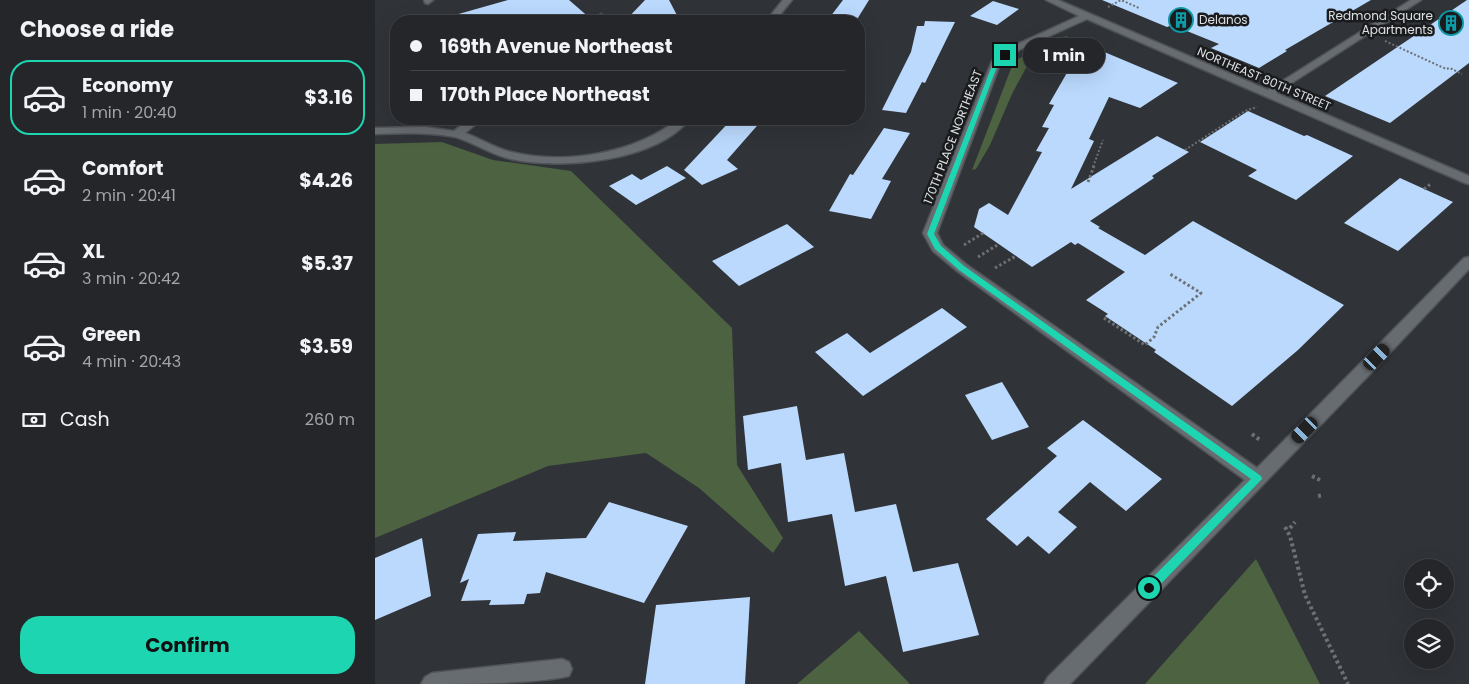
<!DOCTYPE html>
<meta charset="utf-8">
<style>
:root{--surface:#24262a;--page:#303236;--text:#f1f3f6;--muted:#a3a5a8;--line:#414347;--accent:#1ed5b1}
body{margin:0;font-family:Poppins,sans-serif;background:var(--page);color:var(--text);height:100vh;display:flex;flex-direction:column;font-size:19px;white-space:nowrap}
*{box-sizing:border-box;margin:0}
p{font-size:16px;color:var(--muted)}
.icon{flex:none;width:28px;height:28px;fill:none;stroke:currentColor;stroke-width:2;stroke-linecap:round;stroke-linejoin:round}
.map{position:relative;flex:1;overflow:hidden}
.details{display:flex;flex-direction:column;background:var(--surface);width:375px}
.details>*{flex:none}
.guide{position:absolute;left:15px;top:15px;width:475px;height:110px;border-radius:20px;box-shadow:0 5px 20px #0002,0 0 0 1px var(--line);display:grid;align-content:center;height:110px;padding:0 20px;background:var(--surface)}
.controls{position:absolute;left:1029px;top:559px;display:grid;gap:10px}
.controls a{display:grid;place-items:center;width:50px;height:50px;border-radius:50%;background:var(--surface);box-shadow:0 5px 20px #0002,0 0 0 1px var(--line);font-size:25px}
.end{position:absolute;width:22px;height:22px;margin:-11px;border:6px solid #1ed5b1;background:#111;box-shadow:0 0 0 2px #111}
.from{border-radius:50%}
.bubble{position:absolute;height:35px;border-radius:18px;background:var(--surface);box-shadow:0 5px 20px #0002,0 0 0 1px var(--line);font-size:16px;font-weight:700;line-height:35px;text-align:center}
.car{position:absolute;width:15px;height:30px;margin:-15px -8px;border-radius:6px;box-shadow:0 0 4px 1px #0007;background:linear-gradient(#222 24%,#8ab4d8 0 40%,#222 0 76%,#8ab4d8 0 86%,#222 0)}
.guide b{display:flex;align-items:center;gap:18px;height:48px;font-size:19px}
.guide b+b{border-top:1px solid var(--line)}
.guide i{width:12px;height:12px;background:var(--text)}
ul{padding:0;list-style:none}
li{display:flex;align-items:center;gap:15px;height:75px;margin:0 10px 8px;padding:0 10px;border:2px solid transparent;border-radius:20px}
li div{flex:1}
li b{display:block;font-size:19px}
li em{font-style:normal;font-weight:700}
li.active{border-color:var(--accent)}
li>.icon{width:45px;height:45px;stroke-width:1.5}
h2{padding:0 20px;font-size:22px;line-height:60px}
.pay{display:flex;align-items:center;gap:12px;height:55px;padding:0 20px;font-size:19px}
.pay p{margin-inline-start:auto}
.cta{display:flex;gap:10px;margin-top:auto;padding:10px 20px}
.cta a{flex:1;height:58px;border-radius:20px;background:var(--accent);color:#111;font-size:20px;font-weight:700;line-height:58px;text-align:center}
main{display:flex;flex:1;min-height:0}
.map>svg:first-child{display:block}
</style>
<main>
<section class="details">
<h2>Choose a ride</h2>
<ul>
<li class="active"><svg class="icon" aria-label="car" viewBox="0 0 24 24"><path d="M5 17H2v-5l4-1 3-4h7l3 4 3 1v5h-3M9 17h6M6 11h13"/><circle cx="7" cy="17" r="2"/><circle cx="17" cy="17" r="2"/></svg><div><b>Economy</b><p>1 min · 20:40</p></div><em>$3.16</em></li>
<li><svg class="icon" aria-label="car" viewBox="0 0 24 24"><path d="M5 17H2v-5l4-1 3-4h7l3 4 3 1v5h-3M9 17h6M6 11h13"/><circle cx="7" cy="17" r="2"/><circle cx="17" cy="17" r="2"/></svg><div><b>Comfort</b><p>2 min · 20:41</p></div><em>$4.26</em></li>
<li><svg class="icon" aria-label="car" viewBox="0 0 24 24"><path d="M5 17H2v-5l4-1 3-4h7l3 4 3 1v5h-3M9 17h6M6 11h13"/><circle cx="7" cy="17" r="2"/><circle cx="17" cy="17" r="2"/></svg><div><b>XL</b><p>3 min · 20:42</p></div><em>$5.37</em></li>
<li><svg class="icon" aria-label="car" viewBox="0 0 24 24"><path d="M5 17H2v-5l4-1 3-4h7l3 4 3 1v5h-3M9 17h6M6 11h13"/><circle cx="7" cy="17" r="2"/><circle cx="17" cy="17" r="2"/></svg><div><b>Green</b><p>4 min · 20:43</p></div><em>$3.59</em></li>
</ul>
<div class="pay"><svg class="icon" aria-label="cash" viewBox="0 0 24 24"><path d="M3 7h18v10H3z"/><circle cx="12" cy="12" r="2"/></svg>Cash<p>260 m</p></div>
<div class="cta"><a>Confirm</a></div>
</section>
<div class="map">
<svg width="1094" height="684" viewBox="0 0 1094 684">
<rect width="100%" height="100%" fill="#303338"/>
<g fill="#4c6240">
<polygon points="691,36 693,37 689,47 667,55 652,66 637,94 615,145 601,169 597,170 637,66 643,59"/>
<polygon points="67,142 118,160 196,171 357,328 362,465 408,538 398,553 324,488 271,453 173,466 0,538 0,144"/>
<polygon points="881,559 945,684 770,684"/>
<polygon points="484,631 535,684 422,684"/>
</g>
<g fill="#bad9fd">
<polygon points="133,0 194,0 216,19 215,21 81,21 80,15"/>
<polygon points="270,0 294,0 305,21 250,21"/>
<polygon points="468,0 494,0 481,21 452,21"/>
<polygon points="727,0 996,0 910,50 912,51 884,68 836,48 844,44 797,25 792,27"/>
<polygon points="1092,0 1094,0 1094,63 1015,123 950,96"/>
<polygon points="618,1 644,9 622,25 595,16"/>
<polygon points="550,21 580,22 550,83 547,82 531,113 507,110 536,52 542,26 549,26"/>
<polygon points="708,43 803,83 765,108 734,97 714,139 719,141 696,189 782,136 814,152 777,176 779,178 715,221 725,227 723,228 770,255 818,221 969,305 923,350 857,406 779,352 781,350 730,316 733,314 711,300 750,272 703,243 700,245 696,242 657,267 599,227 604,209 614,203 633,215 667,152 661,151 674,128 667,127 679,105 674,104 693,71 671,64"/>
<polygon points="873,111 929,136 932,135 978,156 921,200 873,176 882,170 825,142"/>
<polygon points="357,119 388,119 352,160 363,169 327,185 309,170"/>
<polygon points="509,128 535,133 507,179 516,181 496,219 454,211 475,174 478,175"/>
<polygon points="292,166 311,178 261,205 234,186 257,174 266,180"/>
<polygon points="1025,178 1078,202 1023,251 969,223"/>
<polygon points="412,224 439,247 364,286 337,261"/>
<polygon points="567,308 592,327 488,396 440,352 472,333 495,353"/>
<polygon points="627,382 654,427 617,440 590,395"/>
<polygon points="422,406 431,460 469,453 480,512 521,504 538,572 583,563 604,635 528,652 511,576 470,586 457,514 413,522 406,463 373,470 368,416"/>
<polygon points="708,420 787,479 751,511 715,482 683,512 702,527 674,554 653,536 642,546 611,519 682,456 672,448"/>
<polygon points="234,502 313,526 269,603 171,572 165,593 152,594 149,604 114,605 116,600 86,601 94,579 85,583 103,534 141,532 138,541 211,538"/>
<polygon points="47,538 56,596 0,620 0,558"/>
<polygon points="375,597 370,684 270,684 281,605"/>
</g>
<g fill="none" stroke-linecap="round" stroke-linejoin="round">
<defs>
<g id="street">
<polygon points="49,0 58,0 53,4 50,3"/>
<polygon points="408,0 417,0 400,21 391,21"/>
<polygon points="671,0 683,0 893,90 1036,0 1046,0 901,93 1094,176 1094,184 1090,183 712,19 644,50 625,64 562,233 568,245 592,265 882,468 1089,258 1094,257 1094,269 996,373 695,684 669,684 673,677 870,480 582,271 558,251 548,233 617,61 638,46 704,16"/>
<polygon points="226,14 231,17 226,21 217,21"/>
<path d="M94,119h13l-17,14c16,6 30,15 46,19 53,13 124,2 167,-33h12c-35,43 -129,51 -179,40 -20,-4 -37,-17 -56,-22 -26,-5 -54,-4 -80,-3v-6l50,-1 29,4z"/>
<path d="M187,659l7,3 3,7 -3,7c-33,8 -109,8 -148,8l4,-7 7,-4z"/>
</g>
</defs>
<use href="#street" stroke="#4f5256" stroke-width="3"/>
<g stroke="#6d7074" stroke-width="2" stroke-dasharray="2 2" stroke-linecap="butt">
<polyline points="733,7 746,0 764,8"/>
<polyline points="1010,41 1071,69 1075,68 1087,74"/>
<polyline points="810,150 870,111 882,107"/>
<polyline points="718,167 728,140"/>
</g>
<g stroke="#6d7074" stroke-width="3" stroke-dasharray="2.5 2.5" stroke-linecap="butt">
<polyline points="713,182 719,166"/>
<polyline points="1049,189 1057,183"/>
<polyline points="589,245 608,233"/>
<polyline points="603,257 624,244"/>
<polyline points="620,268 641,256"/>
<polyline points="729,318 770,345 779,337 783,327 826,293 795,274"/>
</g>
<g stroke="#6d7074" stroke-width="4" stroke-dasharray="3 3" stroke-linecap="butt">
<polyline points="877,434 885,440"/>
<polyline points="937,476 945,480"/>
<polyline points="943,496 949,495"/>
<polyline points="910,527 915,536 930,595 973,684"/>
<polyline points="915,528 920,522"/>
</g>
<use href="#street" fill="#676c71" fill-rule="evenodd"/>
</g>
<polygon fill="#1ed5b1" points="628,54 633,55 623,64 559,234 566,246 589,266 886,476 887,479 778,592 774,593 770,592 769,588 770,585 876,479 584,270 560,249 552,234 618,63"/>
<defs>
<symbol id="building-ring" viewBox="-11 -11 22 22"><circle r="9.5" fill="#191b1d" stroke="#0f9aa8" stroke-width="1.5"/><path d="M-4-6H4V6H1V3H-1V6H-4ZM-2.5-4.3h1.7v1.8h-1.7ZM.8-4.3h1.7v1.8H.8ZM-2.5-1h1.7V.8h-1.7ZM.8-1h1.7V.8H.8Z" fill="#0f9aa8"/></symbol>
</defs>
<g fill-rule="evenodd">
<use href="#building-ring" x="792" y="6" width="28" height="28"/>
<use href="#building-ring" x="1062" y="9" width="28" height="28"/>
</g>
<g text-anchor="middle" stroke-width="5" stroke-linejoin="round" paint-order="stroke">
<g font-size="12" fill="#dde0e3" stroke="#191b1d" text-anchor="end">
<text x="1058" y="20">Redmond Square<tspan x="1058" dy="14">Apartments</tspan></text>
<text x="824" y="24" text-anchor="start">Delanos</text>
</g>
<g font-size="12" fill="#dde0e3" stroke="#191b1d">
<text transform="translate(889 79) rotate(23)" y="4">NORTHEAST 80TH STREET</text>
<text transform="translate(578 137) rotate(-69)" y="4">170TH PLACE NORTHEAST</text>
</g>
</g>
</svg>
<div class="controls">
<a><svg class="icon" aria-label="locate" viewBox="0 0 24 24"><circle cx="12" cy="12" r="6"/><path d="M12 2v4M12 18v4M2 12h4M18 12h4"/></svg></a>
<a><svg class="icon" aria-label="layers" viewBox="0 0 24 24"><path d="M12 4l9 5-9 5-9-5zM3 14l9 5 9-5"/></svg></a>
</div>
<i class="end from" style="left:774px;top:588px"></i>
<i class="end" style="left:630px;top:55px"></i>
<div class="bubble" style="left:648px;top:38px;width:82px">1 min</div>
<i class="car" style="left:1002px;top:357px;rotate:44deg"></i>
<i class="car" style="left:930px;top:430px;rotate:224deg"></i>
<div class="guide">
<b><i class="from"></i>169th Avenue Northeast</b>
<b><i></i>170th Place Northeast</b>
</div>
</div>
</main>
